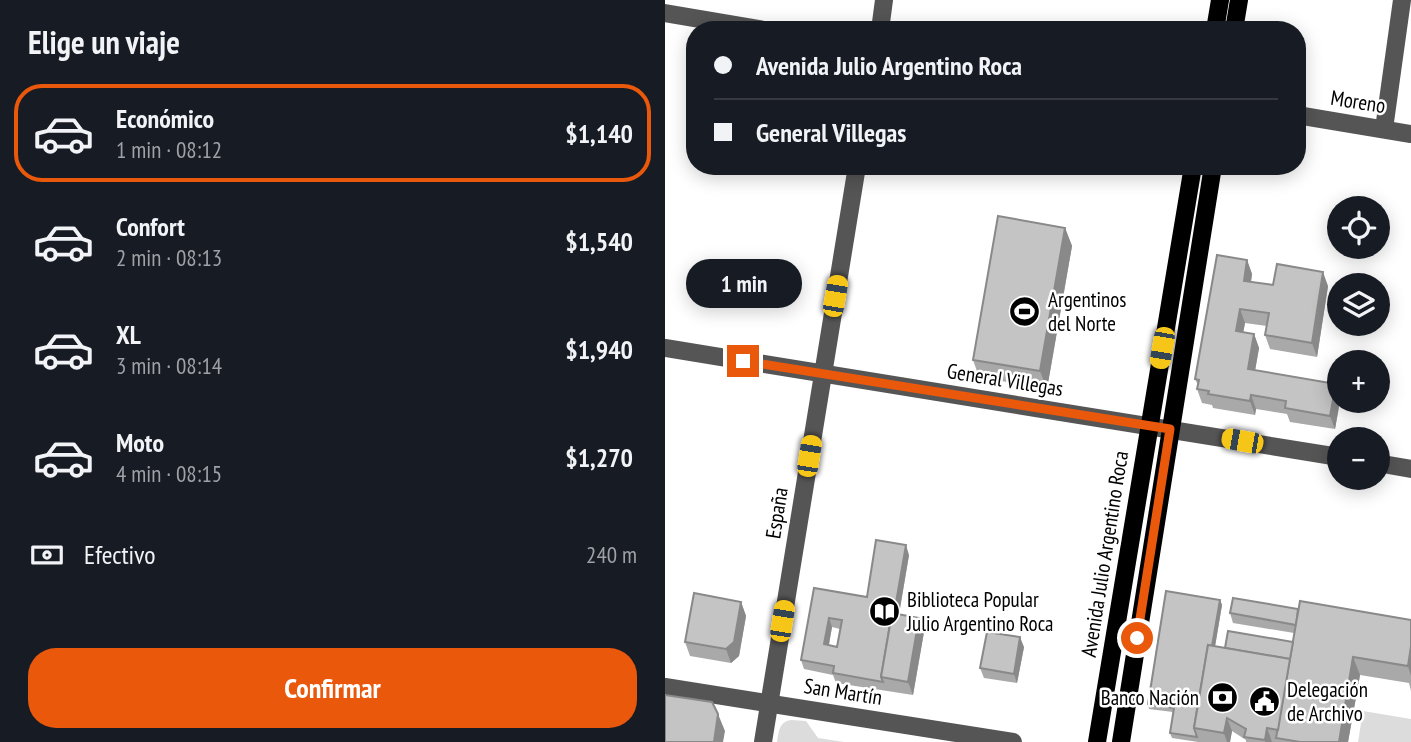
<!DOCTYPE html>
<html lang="es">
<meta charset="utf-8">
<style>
:root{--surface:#171b24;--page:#242831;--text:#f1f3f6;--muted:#9ea1a6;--line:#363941;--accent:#ea580c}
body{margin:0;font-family:"PT Sans Narrow",sans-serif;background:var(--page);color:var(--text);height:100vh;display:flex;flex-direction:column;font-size:26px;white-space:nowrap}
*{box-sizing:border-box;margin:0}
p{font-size:23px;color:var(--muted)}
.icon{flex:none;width:38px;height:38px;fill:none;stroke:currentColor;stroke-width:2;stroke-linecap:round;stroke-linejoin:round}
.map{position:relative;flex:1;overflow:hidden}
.drawer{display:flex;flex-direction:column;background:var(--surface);width:665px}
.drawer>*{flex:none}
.banner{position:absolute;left:21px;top:21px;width:620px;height:154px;border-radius:28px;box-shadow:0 4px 18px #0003;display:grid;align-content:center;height:154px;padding:0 28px;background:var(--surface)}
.buttons{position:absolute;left:662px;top:196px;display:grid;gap:14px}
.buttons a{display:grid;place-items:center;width:63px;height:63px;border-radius:50%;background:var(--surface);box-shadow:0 4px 18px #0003;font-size:35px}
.end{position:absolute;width:32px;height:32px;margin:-16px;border:9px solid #ea580c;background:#fff;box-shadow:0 0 0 4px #fff}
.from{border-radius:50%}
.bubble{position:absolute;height:49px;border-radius:24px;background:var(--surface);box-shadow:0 4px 18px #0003;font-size:23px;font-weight:800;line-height:49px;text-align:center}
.car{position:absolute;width:21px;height:42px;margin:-21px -10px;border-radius:9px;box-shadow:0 0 5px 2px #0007;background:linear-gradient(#f5c518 24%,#345 0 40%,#f5c518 0 76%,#345 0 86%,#f5c518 0)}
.banner b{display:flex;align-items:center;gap:24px;height:66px;font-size:26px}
.banner b+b{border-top:2px solid var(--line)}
.banner i{width:18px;height:18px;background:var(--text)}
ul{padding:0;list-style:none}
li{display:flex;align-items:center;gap:21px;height:98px;margin:0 14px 10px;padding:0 14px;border:4px solid transparent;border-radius:28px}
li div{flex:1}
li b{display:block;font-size:26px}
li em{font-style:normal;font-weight:800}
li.on{border-color:var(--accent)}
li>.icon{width:63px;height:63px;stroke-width:1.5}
h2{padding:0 28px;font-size:32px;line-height:84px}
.pay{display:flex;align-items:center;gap:18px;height:77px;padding:0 28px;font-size:26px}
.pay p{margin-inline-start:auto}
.primary-button{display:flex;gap:14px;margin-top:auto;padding:14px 28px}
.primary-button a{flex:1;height:80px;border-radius:28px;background:var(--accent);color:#fff;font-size:28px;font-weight:800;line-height:80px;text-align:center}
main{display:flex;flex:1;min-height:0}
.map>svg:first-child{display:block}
</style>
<main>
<section class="drawer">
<h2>Elige un viaje</h2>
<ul>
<li class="on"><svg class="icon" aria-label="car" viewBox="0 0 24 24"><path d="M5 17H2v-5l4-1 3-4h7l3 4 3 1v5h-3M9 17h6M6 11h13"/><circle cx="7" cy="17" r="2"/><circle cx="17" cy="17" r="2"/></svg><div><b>Económico</b><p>1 min · 08:12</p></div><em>$1,140</em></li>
<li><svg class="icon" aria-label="car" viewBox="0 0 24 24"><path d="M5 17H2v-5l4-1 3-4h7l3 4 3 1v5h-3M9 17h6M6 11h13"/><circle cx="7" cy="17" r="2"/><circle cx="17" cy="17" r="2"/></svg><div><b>Confort</b><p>2 min · 08:13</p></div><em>$1,540</em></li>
<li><svg class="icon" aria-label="car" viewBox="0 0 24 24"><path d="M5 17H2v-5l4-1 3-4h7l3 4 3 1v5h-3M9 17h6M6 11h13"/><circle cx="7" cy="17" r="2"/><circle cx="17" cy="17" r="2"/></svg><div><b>XL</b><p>3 min · 08:14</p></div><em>$1,940</em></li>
<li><svg class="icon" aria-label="car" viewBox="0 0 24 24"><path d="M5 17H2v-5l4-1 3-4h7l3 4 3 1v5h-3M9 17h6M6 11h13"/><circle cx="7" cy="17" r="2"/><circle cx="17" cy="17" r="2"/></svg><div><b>Moto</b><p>4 min · 08:15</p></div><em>$1,270</em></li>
</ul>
<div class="pay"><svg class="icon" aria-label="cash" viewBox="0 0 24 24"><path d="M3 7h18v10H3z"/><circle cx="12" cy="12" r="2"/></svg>Efectivo<p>240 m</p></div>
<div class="primary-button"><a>Confirmar</a></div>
</section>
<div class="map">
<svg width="746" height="742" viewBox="0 0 746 742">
<rect width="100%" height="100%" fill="#fff"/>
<g fill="#dcdcdc">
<polygon points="698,711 746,719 746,742 693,742"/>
<path d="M126,720l15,1 12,17 26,4h-67c2,-11 2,-20 14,-22z"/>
</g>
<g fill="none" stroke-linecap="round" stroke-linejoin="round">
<g stroke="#555" stroke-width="18">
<polyline points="0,13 99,30"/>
<polyline points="215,30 219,0"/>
<polyline points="632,115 746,134"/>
<polyline points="719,129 737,0"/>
<polyline points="0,348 674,457"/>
<polyline points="712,463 746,469"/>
<polyline points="0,687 348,742"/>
<polyline points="98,742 192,166"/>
</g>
<g stroke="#000" stroke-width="18">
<polyline points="550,30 555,0"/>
<polyline points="569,30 574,0"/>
<polyline points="432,742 528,166"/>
<polyline points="456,742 548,166"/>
</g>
</g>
<g fill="#a9a9a9" fill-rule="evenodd">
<polygon points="400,228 407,246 382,389 314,377 308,360"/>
<polygon points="582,260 587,274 586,282 608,285 663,286 652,357 605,349 600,335 602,326 580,323 578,332 589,334 594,348 590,370 671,384 674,392 674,401 675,401 670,429 625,422 622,414 591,409 590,415 548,408 547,405 537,403 532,389 533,385 530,379"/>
<path d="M244,555l-10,60 25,17 -11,63 -77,-12 -3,-8 -29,-6 -3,-9 13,-72 53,9zM167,627l8,2 -3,18 -8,-2z"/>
<polygon points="555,600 557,605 550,646 560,648 628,642 629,633 568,623 565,613 633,609 746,620 746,691 744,683 695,675 683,742 581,742 581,740 567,731 565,742 533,742 507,738 505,733 508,712 484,709 483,704"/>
<polygon points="76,602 81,616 74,656 66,663 25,656 20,642"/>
<polygon points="359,647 352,683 319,678 315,668"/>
</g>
<g fill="#898989">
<polygon points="400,228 407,246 382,389 375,371"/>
<polygon points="582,260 587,274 584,295 579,281"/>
<polygon points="658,272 663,286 652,357 647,343"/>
<polygon points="575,309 580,323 576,344 571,331"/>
<polygon points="589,334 594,348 588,383 583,369"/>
<polygon points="671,384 674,392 674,401 675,401 670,429 665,416"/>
<polygon points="586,395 591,409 590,415 585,401"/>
<polygon points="241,545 244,555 223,678 218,678"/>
<polygon points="555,600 557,605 536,730 534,729"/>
<polygon points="76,602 81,616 74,656 66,663 61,649"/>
<polygon points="164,618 167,627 162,654 159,644"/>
<polygon points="254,618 259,632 248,695 243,682"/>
<polygon points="355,637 359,647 352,683 349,674"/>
<polygon points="746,646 746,676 743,666"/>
<polygon points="688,657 695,675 683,742 674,742"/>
<polygon points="53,714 60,731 58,742 49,742"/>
<polygon points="562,718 567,731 565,742 562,742 559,733"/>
<polygon points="602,728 607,742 600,742"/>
</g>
<g fill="#c4c4c4" stroke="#898989" stroke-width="2" fill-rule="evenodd">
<polygon points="333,216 400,228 375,371 308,360"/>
<polygon points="552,255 582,260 579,281 608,285 612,264 658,272 647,343 600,335 604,313 575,309 571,331 589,334 583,369 671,384 665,416 620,408 621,401 586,395 585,401 543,394 544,391 532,389 534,380 530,379"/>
<path d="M211,540l30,5 -12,69 -2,-1 -11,64 2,5 -50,-9 1,-7 -33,-6 13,-72 53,9zM164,618l13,2 -5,27 -13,-3z"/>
<polygon points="501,591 555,600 547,646 543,645 529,728 532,737 505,733 509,708 483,704"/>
<polygon points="29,593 76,602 69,642 61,649 20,642"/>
<polygon points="568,598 633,609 631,625 565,613"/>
<polygon points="635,601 746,620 746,646 743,666 688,657 674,742 635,742 611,738"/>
<polygon points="227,613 254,618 243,682 216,677"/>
<polygon points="563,631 628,642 625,659 560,648"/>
<polygon points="322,632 355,637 349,674 315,668"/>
<polygon points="543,645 625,659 613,730 602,728 600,740 579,737 581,729 562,718 559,733 529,728"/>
<polygon points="0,695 47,702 53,714 49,742 0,742"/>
</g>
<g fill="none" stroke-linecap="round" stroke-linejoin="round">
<polyline stroke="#ea580c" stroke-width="9" points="78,361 505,429 472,638"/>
</g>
<defs>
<symbol id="stadium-disc" viewBox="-11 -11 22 22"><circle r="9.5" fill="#000" stroke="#fff"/><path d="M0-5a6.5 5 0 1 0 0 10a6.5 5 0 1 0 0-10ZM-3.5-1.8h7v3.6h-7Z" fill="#fff"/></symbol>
<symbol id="library-disc" viewBox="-11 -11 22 22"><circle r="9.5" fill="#000" stroke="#fff"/><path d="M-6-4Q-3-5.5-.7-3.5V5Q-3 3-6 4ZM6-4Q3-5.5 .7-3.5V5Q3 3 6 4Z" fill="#fff"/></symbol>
<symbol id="bank-disc" viewBox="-11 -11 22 22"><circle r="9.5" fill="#000" stroke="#fff"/><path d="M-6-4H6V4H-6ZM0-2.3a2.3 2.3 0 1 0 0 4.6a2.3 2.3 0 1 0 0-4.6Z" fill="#fff"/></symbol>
<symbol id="civic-disc" viewBox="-11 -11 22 22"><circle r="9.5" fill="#000" stroke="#fff"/><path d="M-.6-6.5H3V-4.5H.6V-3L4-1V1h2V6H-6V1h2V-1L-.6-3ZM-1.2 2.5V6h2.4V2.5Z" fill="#fff"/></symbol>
</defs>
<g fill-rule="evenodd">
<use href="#stadium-disc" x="342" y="294" width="35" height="35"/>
<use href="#library-disc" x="202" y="594" width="35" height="35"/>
<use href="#bank-disc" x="540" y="680" width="35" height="35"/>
<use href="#civic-disc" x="582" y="684" width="35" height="35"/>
</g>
<g text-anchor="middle" stroke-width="5" stroke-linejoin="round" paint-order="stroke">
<g font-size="21" fill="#000" stroke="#fff">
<text transform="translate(693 102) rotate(9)" y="7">Moreno</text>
<text transform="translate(340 380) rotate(9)" y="7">General Villegas</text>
<text transform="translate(112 513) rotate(-81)" y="7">España</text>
<text transform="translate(440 554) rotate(-81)" y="7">Avenida Julio Argentino Roca</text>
<text transform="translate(178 692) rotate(9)" y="7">San Martín</text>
</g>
<g font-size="21" fill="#000" stroke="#fff" text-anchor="start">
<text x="383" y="307">Argentinos<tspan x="383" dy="24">del Norte</tspan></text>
<text x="242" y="607">Biblioteca Popular<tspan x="242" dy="24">Julio Argentino Roca</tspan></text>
<text x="622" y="697">Delegación<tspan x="622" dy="24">de Archivo</tspan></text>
<text x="534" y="705" text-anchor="end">Banco Nación</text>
</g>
</g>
</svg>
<div class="buttons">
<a><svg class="icon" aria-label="locate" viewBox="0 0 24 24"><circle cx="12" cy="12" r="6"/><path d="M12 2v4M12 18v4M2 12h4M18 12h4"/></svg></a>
<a><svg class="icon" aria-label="layers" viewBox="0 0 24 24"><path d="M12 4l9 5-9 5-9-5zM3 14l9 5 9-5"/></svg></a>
<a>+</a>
<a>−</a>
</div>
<i class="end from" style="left:472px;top:638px"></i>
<i class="end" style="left:78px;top:361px"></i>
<div class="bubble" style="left:21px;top:259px;width:116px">1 min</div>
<i class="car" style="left:170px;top:296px;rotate:10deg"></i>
<i class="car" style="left:497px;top:348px;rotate:190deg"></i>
<i class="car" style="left:577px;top:441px;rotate:280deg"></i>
<i class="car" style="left:144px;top:456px;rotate:9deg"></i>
<i class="car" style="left:117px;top:621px;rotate:9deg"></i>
<div class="banner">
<b><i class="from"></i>Avenida Julio Argentino Roca</b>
<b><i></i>General Villegas</b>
</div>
</div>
</main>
